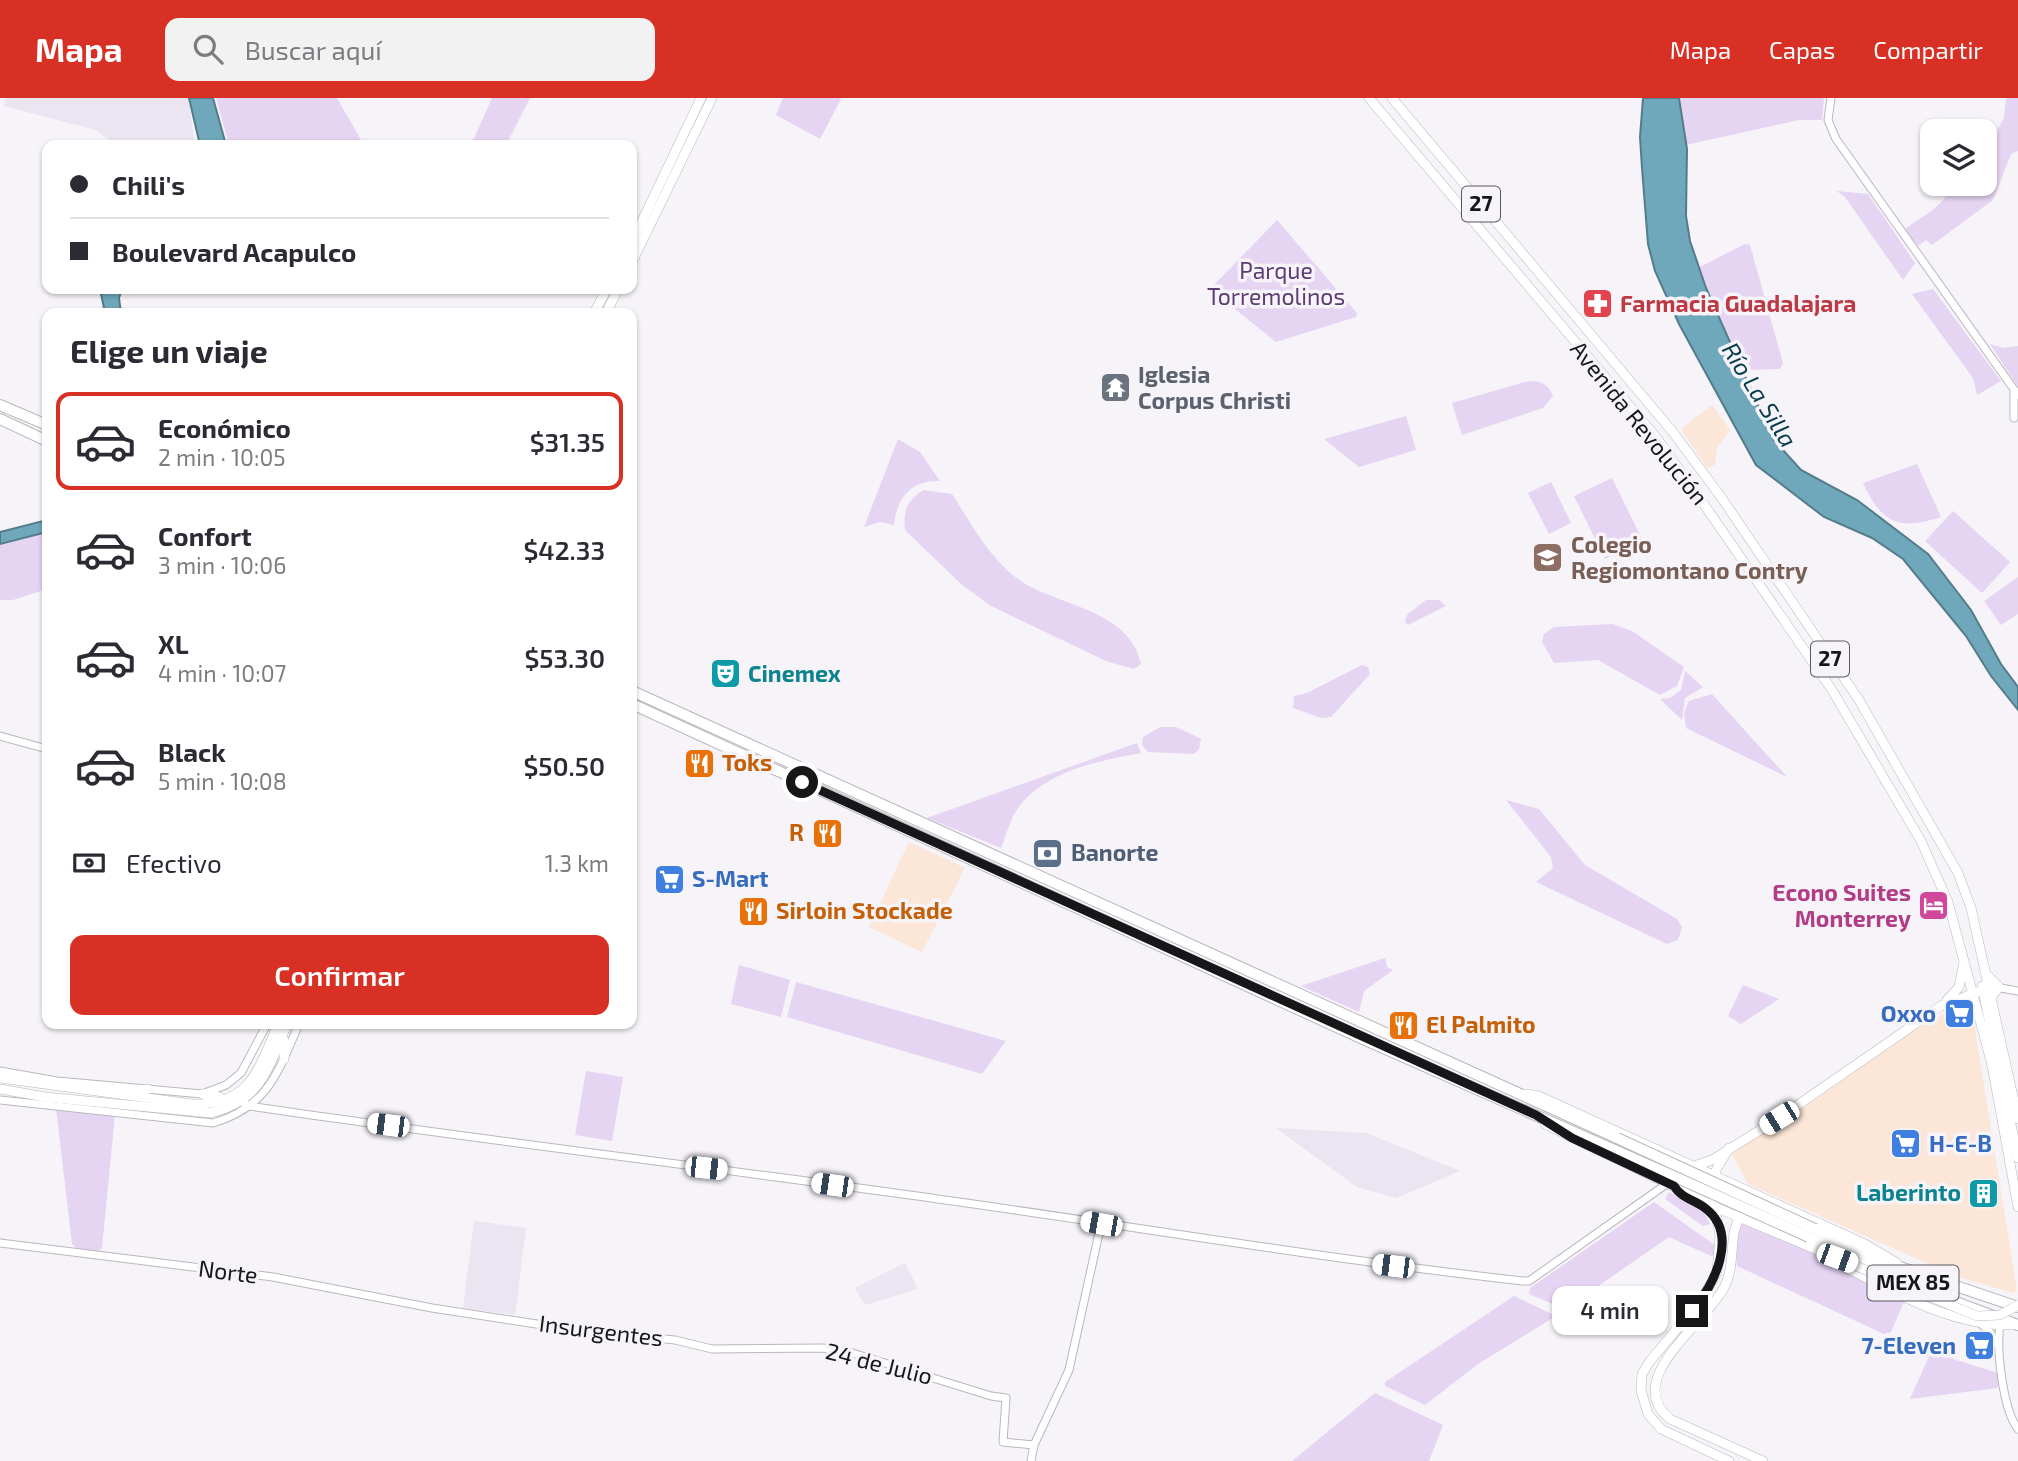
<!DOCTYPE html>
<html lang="es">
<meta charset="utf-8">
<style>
:root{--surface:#fff;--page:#f2f2f3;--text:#2b2b33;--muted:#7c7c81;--line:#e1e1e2;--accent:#d93025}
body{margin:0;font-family:"Exo 2",sans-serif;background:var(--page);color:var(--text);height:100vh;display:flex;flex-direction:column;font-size:26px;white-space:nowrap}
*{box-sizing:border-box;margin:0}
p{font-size:23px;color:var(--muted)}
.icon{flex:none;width:38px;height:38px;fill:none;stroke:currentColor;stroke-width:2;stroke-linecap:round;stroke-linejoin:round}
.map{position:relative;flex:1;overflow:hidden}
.side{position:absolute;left:42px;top:210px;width:595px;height:721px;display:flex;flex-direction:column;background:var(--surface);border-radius:14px;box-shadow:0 2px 5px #0004}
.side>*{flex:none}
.hud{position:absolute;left:42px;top:42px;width:595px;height:154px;border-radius:14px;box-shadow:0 2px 5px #0004;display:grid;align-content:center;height:154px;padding:0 28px;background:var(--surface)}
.tools{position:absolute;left:1920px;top:21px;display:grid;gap:14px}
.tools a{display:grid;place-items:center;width:77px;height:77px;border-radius:14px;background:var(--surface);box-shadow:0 2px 5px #0004;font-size:35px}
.end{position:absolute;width:32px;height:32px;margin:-16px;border:9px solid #171618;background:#fff;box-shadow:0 0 0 4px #fff}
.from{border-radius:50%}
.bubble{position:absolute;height:49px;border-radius:14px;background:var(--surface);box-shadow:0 2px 5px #0004;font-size:23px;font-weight:600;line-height:49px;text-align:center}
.car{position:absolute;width:21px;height:42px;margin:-21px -10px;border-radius:9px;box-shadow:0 0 5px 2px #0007;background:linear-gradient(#fff 24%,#345 0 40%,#fff 0 76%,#345 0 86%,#fff 0)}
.hud b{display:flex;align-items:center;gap:24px;height:66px;font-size:26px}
.hud b+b{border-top:2px solid var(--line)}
.hud i{width:18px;height:18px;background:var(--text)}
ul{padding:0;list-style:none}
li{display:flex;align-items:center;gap:21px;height:98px;margin:0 14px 10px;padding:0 14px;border:4px solid transparent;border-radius:14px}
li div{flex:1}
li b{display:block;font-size:26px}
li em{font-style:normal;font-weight:600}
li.current{border-color:var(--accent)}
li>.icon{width:63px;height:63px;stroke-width:1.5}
h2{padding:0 28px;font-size:32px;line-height:84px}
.pay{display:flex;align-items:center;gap:18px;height:77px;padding:0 28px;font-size:26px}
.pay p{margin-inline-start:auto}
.cta{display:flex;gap:14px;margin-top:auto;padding:14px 28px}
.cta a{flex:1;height:80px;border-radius:14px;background:var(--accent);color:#fff;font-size:28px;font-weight:600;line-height:80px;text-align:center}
header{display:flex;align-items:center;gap:42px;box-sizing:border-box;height:98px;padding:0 35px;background:var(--accent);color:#fff}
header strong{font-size:33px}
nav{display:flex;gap:38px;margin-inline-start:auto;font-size:24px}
.search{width:490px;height:63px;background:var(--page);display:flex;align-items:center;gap:18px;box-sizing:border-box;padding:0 24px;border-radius:14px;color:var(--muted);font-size:26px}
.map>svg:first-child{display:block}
</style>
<header>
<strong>Mapa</strong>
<div class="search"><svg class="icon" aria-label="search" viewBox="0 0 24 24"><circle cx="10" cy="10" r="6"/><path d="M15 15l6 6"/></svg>Buscar aquí</div>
<nav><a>Mapa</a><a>Capas</a><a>Compartir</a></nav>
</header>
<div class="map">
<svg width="2018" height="1363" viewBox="0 0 2018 1363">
<rect width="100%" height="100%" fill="#f6f3f9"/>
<g fill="#fbe6d8">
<polygon points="1712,307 1730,332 1717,350 1715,366 1708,371 1681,331"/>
<polygon points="909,744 965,770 922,854 869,829"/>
<polygon points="1970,901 2017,1192 2013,1195 1956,1178 1748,1086 1732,1056 1910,934"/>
</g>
<g fill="#ebe4f1">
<polygon points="6,0 189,0 194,43 185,47 117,47 96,32 4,8"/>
<polygon points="1276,1030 1366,1035 1460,1073 1396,1100 1357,1089"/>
<polygon points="474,1123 526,1130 515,1217 463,1210"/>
<polygon points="905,1165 918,1191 865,1207 855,1190"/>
</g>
<g fill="#e6d4f3">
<polygon points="216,0 337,0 364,47 229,47"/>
<polygon points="492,0 530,0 506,47 471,47"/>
<polygon points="783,0 839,0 841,1 820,41 776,17"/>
<polygon points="1680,0 1824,0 1822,22 1799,22 1686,47"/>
<path d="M2006,0h12v53l-7,3 -18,46 -61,45 -6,-5 -8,6 -13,-17c16,-12 43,-24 45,-45h34l1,-32 19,-34z"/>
<polygon points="1837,93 1868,96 1915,165 1903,182 1845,99"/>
<polygon points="1277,122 1357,215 1356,219 1276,244 1210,191"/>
<polygon points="1745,146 1750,147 1783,265 1780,271 1744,272 1698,170"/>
<polygon points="1933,191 2001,283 1977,297 1973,280 1912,196"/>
<polygon points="1990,246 2003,250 2018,248 2018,289"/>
<path d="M1529,283c12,0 19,3 24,15l-10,12 -81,27 -10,-32z"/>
<polygon points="1406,318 1416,352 1359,369 1324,341"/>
<path d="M898,341l22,13 20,29c-29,-1 -43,16 -46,44l-14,-3 -16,5z"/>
<path d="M1917,366l24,53c-43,14 -59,6 -78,-34z"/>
<polygon points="1612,380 1643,443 1605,461 1574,398"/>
<polygon points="1551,384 1571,425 1549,436 1528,395"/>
<path d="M923,392l29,4c19,29 37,64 66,85 39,28 111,29 123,85l-7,5 -28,-8 -115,-55 -30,-22 -56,-54c-2,-20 2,-29 18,-40z"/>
<polygon points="1953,413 2010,464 1982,495 1925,443"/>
<polygon points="47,434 47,491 13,502 0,502 0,447"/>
<polygon points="2018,479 2018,516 2001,527 1984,503"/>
<polygon points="1426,502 1439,502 1446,508 1408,527 1405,524 1407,517"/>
<polygon points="1613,526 1632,533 1684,569 1677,588 1660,597 1598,562 1554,565 1542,544 1544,536 1554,529"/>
<polygon points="1362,567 1368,569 1370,576 1331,619 1321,620 1293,610 1294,598 1307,595"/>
<polygon points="1685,573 1703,589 1685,600 1682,622 1660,601 1670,600 1681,592"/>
<polygon points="1712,596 1787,679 1686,630 1684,615 1689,603"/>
<polygon points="1160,629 1176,629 1201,641 1199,651 1194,656 1148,654 1142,647 1143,639"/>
<path d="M1137,645l4,10c-42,8 -95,17 -123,55 -8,11 -12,28 -17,40l-74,-30z"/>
<polygon points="1506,702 1539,711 1585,767 1677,821 1682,829 1678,842 1667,846 1536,784 1553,770 1551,759"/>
<polygon points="1385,860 1387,869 1393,872 1364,893 1359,914 1301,888"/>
<polygon points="739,867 790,882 781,919 731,906"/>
<polygon points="796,884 1006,943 982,976 787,919"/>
<polygon points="1743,887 1779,901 1741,926 1728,918"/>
<polygon points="586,973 623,979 612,1043 575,1037"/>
<polygon points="56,1010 115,1016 102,1150 97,1154 77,1151 72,1146"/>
<polygon points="1669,1094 1703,1113 1710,1126 1703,1128 1665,1101"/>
<polygon points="1654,1104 1716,1148 1716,1156 1711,1158 1669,1139 1565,1211 1529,1196 1530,1190"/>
<path d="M1742,1124c56,19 107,50 161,75l2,2 -14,33 -7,2 -147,-68 -1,-36z"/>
<polygon points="1514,1198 1556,1218 1478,1266 1425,1307 1385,1288 1385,1284"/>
<polygon points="1931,1254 1998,1275 2000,1287 1997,1290 1910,1301"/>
<polygon points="1375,1295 1443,1327 1429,1363 1292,1363"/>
</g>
<g fill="#6fa8bb" stroke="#557c8a" stroke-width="2">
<polygon points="189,0 213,0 226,47 200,47"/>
<polygon points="1643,0 1679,0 1687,51 1686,118 1690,143 1706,190 1773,341 1801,372 1857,402 1928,456 1971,512 2001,566 2018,589 2018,612 1991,578 1966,538 1903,461 1872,440 1824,419 1756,367 1679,226 1655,173 1648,146 1642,70 1640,39"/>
<polygon points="100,191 122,191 119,200 121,215 105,215"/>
<polygon points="47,422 47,434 0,446 0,434"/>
</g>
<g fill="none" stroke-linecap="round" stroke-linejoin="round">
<defs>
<g id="minor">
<polyline points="1831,0 1828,22 1836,41 2018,297"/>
<polyline points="2014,293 2014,320"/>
<polyline points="0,638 47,651"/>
<polyline points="1995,889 2018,893"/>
<polyline points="0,973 57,983 202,996 226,987 241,975 267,926"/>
<path d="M237,1001l12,7c218,32 436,58 653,88 207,28 413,64 621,87h6l139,-98"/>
<path d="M0,1002l213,23c55,-16 65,-51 86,-99"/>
<polyline points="0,1145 273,1179 432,1210 582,1233 675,1242 712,1251 823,1250 846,1253 991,1298 1006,1300 1003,1344 1034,1347"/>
<polyline points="1981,1226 1990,1234 1997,1246"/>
<path d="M2000,1227c-4,24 3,85 18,104"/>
<polyline points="1031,1363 1034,1347 1069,1272 1101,1126"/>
</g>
<g id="major">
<polyline points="1369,0 1655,338 1692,389 1832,592 1921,743 1948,804 1992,967 2018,1109"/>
<polyline points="1392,0 1672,333 1721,399 1859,602 1958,775 1971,810 2018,1021"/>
<polyline points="632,144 701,0"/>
<polyline points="632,164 712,0"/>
<polyline points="594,215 607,191"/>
<polyline points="606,215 618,191"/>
<polyline points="1986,876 1999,889 1989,902"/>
<polyline points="1982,888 2018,1060"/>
<polyline points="1947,902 1959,889 1964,865"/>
<polyline points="284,961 284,942"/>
<path d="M0,980l192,26c58,2 67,-35 86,-80"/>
<path d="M0,991l45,8 165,16c52,-12 58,-45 77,-89"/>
<polyline points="129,993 148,991"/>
<polyline points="202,996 220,999"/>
<polyline points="1525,996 1539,998 1865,1146 1897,1165"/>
<polyline points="1545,1026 1722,1112 1851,1166"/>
<polyline points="1697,1067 1712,1062 1779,1020 1941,908 1988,890"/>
<polyline points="1712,1079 1729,1050"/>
<polyline points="1711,1092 1720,1137 1717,1174 1702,1201 1650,1263 1642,1276 1641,1292 1648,1316 1661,1331 1729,1363"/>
<path d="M1746,1105c-4,10 -10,19 -12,30 -3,19 -1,35 -9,53 -19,38 -104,93 -55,133l93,42"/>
<path d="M1840,1166c52,28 112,62 172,61"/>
</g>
<g id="highway">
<polyline points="0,307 47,327"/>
<polyline points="0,321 47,343"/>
<polyline points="632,593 1617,1040"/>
<polyline points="632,606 1363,941 1662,1073"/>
<polyline points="1815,1131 1900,1169 2018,1209"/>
<polyline points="1809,1139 1966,1208 2018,1227"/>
</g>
</defs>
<use href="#minor" stroke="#bab7bd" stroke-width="9"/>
<use href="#major" stroke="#bab7bd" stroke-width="10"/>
<use href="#highway" stroke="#bab7bd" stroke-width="12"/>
<use href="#minor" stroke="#fff" stroke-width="7"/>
<use href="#major" stroke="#fff" stroke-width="9"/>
<use href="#highway" stroke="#fff" stroke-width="10"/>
<defs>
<polyline id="major-bridge" points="1851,1166 1977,1218 2000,1217 2018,1207"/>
<g id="highway-bridge">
<polyline points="1617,1040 1815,1131"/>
<polyline points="1662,1073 1809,1139"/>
</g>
</defs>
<use href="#major-bridge" stroke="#bab7bd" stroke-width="10" stroke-linecap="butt"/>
<use href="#highway-bridge" stroke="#bab7bd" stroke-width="12" stroke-linecap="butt"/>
<use href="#major-bridge" stroke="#fff" stroke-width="9"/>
<use href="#highway-bridge" stroke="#fff" stroke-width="10"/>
</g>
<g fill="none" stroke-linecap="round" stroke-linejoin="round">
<path stroke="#171618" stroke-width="9" d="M802,684l734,333 36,23 102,48c7,12 21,14 31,22 35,26 9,78 -13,103"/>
</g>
<defs>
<symbol id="pharmacy-square" viewBox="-11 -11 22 22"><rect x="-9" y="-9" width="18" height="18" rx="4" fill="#e0444e" stroke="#f6f3f9"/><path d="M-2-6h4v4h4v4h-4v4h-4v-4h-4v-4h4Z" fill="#fff"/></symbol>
<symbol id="temple-square" viewBox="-11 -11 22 22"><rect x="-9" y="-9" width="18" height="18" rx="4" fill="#6b7280" stroke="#f6f3f9"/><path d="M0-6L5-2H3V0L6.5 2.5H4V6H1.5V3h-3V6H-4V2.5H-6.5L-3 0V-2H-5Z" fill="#fff"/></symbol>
<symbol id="school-square" viewBox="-11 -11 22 22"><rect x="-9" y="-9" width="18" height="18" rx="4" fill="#8d6e63" stroke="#f6f3f9"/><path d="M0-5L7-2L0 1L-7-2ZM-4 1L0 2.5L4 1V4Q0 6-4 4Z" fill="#fff"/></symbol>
<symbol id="theatre-square" viewBox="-11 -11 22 22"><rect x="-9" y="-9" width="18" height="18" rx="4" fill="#0f9aa8" stroke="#f6f3f9"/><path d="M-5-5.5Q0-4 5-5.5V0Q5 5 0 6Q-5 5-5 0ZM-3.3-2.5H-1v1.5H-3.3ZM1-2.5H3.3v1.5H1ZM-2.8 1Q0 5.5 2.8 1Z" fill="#fff"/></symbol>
<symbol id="restaurant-square" viewBox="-11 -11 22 22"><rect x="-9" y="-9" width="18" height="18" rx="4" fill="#e8710a" stroke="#f6f3f9"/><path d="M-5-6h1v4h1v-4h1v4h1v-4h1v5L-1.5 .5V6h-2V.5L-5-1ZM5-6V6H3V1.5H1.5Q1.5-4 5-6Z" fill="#fff"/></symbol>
<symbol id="bank-square" viewBox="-11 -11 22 22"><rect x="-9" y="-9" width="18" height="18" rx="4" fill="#5c6f8a" stroke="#f6f3f9"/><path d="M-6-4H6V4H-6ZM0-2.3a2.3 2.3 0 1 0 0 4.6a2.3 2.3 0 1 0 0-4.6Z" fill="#fff"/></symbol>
<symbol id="supermarket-square" viewBox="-11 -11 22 22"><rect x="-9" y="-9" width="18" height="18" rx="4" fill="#3f7fe0" stroke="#f6f3f9"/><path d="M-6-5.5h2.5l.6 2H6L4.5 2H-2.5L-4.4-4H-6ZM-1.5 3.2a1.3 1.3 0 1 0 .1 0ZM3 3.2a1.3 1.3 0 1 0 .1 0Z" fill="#fff"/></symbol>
<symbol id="hotel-square" viewBox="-11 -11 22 22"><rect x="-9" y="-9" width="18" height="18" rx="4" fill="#d1479c" stroke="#f6f3f9"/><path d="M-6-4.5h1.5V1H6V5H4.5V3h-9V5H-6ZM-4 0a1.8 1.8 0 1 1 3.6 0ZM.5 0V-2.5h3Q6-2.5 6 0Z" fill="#fff"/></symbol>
<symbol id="building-square" viewBox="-11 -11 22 22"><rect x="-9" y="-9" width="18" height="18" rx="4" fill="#0f9aa8" stroke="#f6f3f9"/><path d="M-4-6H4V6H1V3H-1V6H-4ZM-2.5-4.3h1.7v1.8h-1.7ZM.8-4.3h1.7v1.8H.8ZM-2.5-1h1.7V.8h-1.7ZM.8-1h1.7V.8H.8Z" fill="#fff"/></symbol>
</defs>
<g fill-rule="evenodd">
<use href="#pharmacy-square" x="1580" y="188" width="35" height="35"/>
<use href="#temple-square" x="1098" y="272" width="35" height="35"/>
<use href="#school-square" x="1530" y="442" width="35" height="35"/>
<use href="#theatre-square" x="708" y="558" width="35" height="35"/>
<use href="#restaurant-square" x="682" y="648" width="35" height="35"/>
<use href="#restaurant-square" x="810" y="718" width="35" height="35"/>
<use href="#bank-square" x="1030" y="738" width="35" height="35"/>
<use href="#supermarket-square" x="652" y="764" width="35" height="35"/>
<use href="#hotel-square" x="1916" y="790" width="35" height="35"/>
<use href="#restaurant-square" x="736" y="796" width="35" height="35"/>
<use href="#supermarket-square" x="1942" y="898" width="35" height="35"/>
<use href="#restaurant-square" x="1386" y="910" width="35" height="35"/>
<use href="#supermarket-square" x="1888" y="1028" width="35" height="35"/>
<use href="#building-square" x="1966" y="1078" width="35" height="35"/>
<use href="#supermarket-square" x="1962" y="1230" width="35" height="35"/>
</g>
<g text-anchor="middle" stroke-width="7" stroke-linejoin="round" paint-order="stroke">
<g fill="#f6f3f9" stroke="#5a585c" stroke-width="2">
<rect x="1462" y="88.5" width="38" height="35" rx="5"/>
<rect x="1811" y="543.5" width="38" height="35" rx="5"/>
<rect x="1867.5" y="1167.5" width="91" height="35" rx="5"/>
</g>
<g font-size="21" font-weight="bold" fill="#171618">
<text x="1481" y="113">27</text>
<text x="1830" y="568">27</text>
<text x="1913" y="1192">MEX 85</text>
</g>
<g font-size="23" fill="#5c3c73" stroke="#f6f3f9">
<text x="1276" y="181">Parque<tspan x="1276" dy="26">Torremolinos</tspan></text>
</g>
<g font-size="23" font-weight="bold" fill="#be3a42" stroke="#f6f3f9" text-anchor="start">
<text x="1620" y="214">Farmacia Guadalajara</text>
</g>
<g font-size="23" font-weight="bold" fill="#5b616d" stroke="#f6f3f9" text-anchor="start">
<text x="1138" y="285">Iglesia<tspan x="1138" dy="26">Corpus Christi</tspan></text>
</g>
<g font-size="23" fill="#171618" stroke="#f6f3f9">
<text transform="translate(1639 325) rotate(51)" y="8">Avenida Revolución</text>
<text transform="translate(228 1174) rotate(7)" y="8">Norte</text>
<text transform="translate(601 1233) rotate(7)" y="8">Insurgentes</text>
<text transform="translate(879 1266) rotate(14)" y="8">24 de Julio</text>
</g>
<g font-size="23" font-weight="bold" fill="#785e54" stroke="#f6f3f9" text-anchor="start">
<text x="1571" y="455">Colegio<tspan x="1571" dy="26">Regiomontano Contry</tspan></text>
</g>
<g font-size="23" font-weight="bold" fill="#0d838f" stroke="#f6f3f9" text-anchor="start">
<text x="748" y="584">Cinemex</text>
<text x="1961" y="1103" text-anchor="end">Laberinto</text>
</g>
<g font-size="23" font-weight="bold" fill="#c56008" stroke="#f6f3f9" text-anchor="start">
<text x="722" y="673">Toks</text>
<text x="804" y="743" text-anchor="end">R</text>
<text x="776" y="821">Sirloin Stockade</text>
<text x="1426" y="935">El Palmito</text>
</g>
<g font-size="23" font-weight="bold" fill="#4e5e75" stroke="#f6f3f9" text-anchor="start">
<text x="1071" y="763">Banorte</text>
</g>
<g font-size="23" font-weight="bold" fill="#366cbe" stroke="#f6f3f9" text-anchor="start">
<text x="692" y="789">S-Mart</text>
<text x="1936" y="924" text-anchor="end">Oxxo</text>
<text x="1929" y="1054">H-E-B</text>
<text x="1956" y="1256" text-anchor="end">7-Eleven</text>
</g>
<g font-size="23" font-weight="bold" fill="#b23c85" stroke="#f6f3f9" text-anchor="end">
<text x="1911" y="803">Econo Suites<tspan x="1911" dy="26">Monterrey</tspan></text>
</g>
<g font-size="24" font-style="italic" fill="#083d4c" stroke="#f6f3f9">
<text transform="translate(1759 297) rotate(58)" y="8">Río La Silla</text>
</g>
</g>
</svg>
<div class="tools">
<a><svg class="icon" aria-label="layers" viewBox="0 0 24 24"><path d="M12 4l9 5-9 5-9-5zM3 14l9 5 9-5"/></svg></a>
</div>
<i class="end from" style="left:802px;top:684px"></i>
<i class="end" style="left:1692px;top:1213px"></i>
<div class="bubble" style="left:1552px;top:1188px;width:116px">4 min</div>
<i class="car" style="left:1779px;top:1020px;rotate:238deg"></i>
<i class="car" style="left:388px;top:1027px;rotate:277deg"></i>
<i class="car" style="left:706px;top:1070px;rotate:96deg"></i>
<i class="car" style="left:832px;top:1087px;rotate:278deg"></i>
<i class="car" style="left:1101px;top:1126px;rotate:280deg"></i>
<i class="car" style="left:1837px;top:1160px;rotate:110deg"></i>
<i class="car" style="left:1393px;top:1168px;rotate:277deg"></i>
<div class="hud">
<b><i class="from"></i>Chili's</b>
<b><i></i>Boulevard Acapulco</b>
</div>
<section class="side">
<h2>Elige un viaje</h2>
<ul>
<li class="current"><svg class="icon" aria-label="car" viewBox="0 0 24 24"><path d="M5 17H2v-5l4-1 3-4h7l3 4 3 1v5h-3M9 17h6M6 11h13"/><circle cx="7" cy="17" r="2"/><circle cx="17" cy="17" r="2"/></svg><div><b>Económico</b><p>2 min · 10:05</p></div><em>$31.35</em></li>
<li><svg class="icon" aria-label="car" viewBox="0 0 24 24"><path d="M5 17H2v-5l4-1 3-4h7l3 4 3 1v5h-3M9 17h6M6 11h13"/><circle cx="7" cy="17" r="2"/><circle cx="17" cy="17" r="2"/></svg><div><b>Confort</b><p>3 min · 10:06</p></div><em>$42.33</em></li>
<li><svg class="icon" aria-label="car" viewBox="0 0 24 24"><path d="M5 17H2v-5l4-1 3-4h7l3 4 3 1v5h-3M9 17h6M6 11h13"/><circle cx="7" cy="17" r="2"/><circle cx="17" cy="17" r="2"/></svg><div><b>XL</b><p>4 min · 10:07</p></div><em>$53.30</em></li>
<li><svg class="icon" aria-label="car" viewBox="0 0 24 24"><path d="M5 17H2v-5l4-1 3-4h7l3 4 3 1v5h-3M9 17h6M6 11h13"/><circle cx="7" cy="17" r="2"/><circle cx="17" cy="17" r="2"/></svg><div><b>Black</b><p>5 min · 10:08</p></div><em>$50.50</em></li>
</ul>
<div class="pay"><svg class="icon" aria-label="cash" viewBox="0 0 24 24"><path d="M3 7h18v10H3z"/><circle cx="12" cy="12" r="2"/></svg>Efectivo<p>1.3 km</p></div>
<div class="cta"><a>Confirmar</a></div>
</section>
</div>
